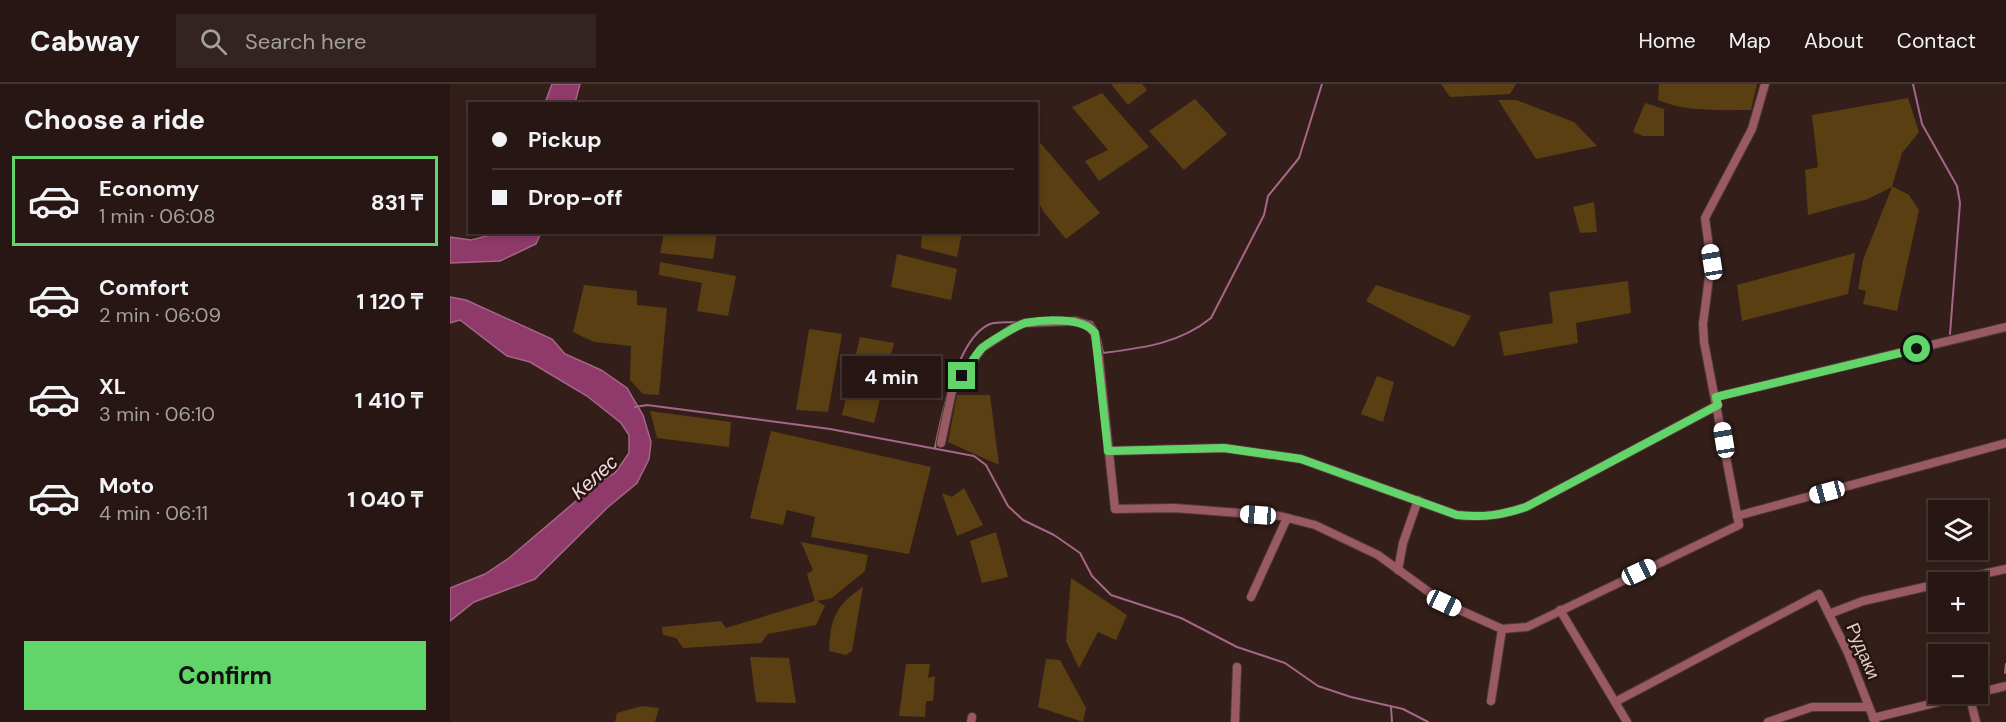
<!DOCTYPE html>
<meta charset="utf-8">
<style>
:root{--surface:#271613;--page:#332321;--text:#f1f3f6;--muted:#a49fa0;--line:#433533;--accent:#61d46a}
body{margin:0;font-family:"DM Sans",sans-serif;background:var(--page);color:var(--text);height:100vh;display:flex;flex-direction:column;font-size:22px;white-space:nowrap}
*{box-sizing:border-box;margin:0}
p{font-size:20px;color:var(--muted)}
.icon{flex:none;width:33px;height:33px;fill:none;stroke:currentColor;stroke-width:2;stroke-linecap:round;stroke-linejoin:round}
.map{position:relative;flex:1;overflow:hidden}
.sheet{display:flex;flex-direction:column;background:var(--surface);width:450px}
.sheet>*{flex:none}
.hud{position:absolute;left:18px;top:18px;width:570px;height:132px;border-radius:0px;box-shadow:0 3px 9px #0003,0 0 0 2px var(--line);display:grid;align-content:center;height:132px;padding:0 24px;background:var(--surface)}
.controls{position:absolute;left:1478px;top:416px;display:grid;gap:12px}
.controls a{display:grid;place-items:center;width:60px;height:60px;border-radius:0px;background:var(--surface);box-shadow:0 3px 9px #0003,0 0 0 2px var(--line);font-size:30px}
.end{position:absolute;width:27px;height:27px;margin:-14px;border:8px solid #61d46a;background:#111;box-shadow:0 0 0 3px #111}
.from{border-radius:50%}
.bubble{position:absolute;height:42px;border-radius:0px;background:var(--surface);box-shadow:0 3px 9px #0003,0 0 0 2px var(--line);font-size:20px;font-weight:700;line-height:42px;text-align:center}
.car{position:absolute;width:18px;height:36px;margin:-18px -9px;border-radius:8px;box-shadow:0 0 4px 2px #0007;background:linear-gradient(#fff 24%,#345 0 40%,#fff 0 76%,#345 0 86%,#fff 0)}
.hud b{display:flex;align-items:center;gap:21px;height:57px;font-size:22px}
.hud b+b{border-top:2px solid var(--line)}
.hud i{width:15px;height:15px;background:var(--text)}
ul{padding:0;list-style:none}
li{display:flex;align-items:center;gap:18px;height:90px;margin:0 12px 9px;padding:0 12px;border:3px solid transparent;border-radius:0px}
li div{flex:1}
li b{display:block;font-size:22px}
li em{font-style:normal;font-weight:700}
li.selected{border-color:var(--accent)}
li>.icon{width:54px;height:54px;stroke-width:1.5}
h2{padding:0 24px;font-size:27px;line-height:72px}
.button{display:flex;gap:12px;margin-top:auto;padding:12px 24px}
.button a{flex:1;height:69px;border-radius:0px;background:var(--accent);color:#111;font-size:24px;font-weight:700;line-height:69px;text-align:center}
header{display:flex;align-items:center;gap:36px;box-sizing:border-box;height:84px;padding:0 30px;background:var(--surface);border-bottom:2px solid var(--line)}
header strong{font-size:28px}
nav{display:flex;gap:33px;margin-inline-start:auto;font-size:21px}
.search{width:420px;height:54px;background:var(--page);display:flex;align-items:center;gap:15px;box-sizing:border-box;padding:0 21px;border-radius:0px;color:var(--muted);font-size:22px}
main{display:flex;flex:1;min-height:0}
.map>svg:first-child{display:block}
</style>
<header>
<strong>Cabway</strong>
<div class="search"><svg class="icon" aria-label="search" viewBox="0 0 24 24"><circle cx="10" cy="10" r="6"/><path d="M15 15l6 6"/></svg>Search here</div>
<nav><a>Home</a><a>Map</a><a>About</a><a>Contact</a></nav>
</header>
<main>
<section class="sheet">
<h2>Choose a ride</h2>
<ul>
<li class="selected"><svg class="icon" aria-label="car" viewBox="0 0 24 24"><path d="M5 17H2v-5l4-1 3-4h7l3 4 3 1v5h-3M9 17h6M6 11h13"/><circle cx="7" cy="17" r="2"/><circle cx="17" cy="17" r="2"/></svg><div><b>Economy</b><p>1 min · 06:08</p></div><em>831 ₸</em></li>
<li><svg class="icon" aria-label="car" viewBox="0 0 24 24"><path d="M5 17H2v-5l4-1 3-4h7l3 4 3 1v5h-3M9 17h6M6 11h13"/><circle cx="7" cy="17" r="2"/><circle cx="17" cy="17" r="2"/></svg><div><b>Comfort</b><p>2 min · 06:09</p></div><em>1 120 ₸</em></li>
<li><svg class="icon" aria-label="car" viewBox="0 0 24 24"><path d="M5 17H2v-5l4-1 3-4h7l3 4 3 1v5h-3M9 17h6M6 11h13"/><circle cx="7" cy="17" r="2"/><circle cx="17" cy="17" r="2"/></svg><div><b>XL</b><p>3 min · 06:10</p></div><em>1 410 ₸</em></li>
<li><svg class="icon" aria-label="car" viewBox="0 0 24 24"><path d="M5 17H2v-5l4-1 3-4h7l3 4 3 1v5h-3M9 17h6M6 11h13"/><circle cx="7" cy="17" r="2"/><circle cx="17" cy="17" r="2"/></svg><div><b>Moto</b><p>4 min · 06:11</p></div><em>1 040 ₸</em></li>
</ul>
<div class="button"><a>Confirm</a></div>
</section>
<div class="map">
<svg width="1556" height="638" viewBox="0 0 1556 638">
<rect width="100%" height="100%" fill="#341e19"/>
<g fill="#593f12">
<polygon points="661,0 692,0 697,6 678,21"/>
<polygon points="991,0 1066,0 1060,10 1000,13"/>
<path d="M1209,0h98l-6,26c-31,0 -65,2 -93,-10z"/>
<polygon points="652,9 699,63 649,97 635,77 658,66 622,23"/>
<polygon points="1458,14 1469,48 1452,69 1442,102 1459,111 1469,126 1447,227 1413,220 1416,207 1408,205 1413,176 1442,103 1418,115 1358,131 1355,86 1368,83 1362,31"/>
<polygon points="745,15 777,50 734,86 699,47"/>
<polygon points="1066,16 1124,38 1147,62 1086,75 1048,16"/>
<polygon points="1195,19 1214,25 1214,52 1193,52 1183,48"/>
<polygon points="587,55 650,129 616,155 593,127 587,114"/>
<polygon points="1144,118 1147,148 1130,149 1123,123"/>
<polygon points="214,149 267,149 263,175 210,169"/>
<polygon points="472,149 512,149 507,173 471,164"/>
<polygon points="1405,169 1398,210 1292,237 1287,201"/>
<polygon points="447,170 507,185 501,216 441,203"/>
<polygon points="210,178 286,192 278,232 247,227 252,199 209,191"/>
<polygon points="1178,197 1181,229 1126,239 1128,259 1054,272 1049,248 1103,239 1099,208"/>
<polygon points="134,201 187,207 187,221 217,224 209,311 193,310 180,296 181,262 144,258 123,248"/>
<polygon points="926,201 1013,229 1021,232 1004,263 916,217"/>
<polygon points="359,245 392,250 378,328 346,326"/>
<polygon points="410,253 444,259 424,339 392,331"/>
<polygon points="927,292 944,298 933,338 911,330"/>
<polygon points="507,311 540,311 549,381 498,358"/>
<polygon points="200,327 281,338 279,363 207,354"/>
<polygon points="321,347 481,383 459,470 361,453 365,433 337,426 333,441 300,434"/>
<polygon points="514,404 533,441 507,452 492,409 502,413"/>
<polygon points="546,448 558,493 532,499 520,457"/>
<polygon points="351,458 418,471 415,487 382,514 367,517 375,522 366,541 318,550 311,559 233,564 226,554 213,551 212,543 271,537 276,544 365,517 357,490 363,486"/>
<polygon points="621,494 677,531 666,556 648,548 629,584 616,557"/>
<path d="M413,503l-11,64 -6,4 -17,-4c1,-33 7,-46 34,-64z"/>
<polygon points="300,573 339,574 346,619 306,618"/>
<polygon points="596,575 610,576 636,624 633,638 588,623"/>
<polygon points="456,580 480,580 478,594 485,592 483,617 476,617 475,633 449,632"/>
<polygon points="192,622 209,624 205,638 165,638 167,629"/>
</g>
<g fill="#8f3a6a" stroke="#a66687" stroke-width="1.5">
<polygon points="102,0 130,0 125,19 95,19"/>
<polygon points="52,148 91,149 86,160 50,177 0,179 0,153 21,156"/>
<polygon points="0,213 16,216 102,255 115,270 151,286 177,304 193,331 201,358 199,375 187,399 157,424 85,495 24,518 0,537 0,504 35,490 59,474 146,400 165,389 179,369 179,351 171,339 137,312 80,278 57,272 10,236 0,239"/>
</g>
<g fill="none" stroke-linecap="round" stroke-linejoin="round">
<g stroke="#a66687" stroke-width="2">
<polyline points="1463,0 1472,40 1507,102 1510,119 1500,250"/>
<polyline points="625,233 642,238 647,246"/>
<path d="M650,254l3,15c39,-5 76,-9 108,-35l53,-103 4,-19 31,-38 23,-74"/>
<polyline points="185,323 197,321 380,345 524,372 536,381 558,422 573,436 604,451 630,469 642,492 661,511 731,534 787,563 835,579 868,602 901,613 953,625 978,638"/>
<path d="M485,364c6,-31 23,-111 55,-124 8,-3 20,-1 28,-2"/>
<polyline points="1555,589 1556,580"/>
<polyline points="941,623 942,638"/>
</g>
<defs>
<g id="minor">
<polyline points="1266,313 1556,243"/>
<polyline points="491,359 502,307 532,264 563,244 575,239 625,237 638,241 645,250 649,274 665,425 724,424 830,432 865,441 928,471 994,519 1052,545 1077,543 1289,441 1254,258 1253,240 1261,178 1255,134 1302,45 1315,0"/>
<path d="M658,367l116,-3 77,11 156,56c25,3 45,0 69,-8l192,-102"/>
<polyline points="1287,432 1556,359"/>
<polyline points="948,486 953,459 968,416"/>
<polyline points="1497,498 1556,485"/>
<polyline points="801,513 837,434"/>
<polyline points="1110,526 1177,638"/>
<polyline points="1379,530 1413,517 1488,500"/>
<polyline points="1527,609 1556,602"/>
<polyline points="1519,610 1526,638"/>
<polyline points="1041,617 1052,545"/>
<polyline points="1167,617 1369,510 1398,569 1425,638"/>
<polyline points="1423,634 1526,609"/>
<polyline points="521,638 522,633"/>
<polyline points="785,638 787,583"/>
<polyline points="1318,638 1362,623 1417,623"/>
</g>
</defs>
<use href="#minor" stroke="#4f3a35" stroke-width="10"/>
<use href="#minor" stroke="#9a5a64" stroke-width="8"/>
</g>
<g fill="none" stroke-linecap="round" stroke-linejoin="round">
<path stroke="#61d46a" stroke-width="8" d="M512,292c6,-8 12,-19 19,-27 6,-6 35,-23 44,-26 19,-4 58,-6 70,10l13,118 116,-3 77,11 156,56c26,3 45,0 69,-8l192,-102 -2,-8 201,-48"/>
</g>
<g text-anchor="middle" stroke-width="5" stroke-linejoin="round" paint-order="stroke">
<g font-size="18" fill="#ddceca" stroke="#291410">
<text transform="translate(1413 567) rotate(67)" y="6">Рудаки</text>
</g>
<g font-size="20" font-style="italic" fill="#f3dae5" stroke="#291410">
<text transform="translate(144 393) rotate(-42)" y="7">Келес</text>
</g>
</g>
</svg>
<div class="controls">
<a><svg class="icon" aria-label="layers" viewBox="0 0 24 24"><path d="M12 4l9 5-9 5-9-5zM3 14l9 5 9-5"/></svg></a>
<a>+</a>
<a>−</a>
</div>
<i class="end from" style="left:1467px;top:265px"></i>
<i class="end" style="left:512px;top:292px"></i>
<div class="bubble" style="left:392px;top:272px;width:99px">4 min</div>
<i class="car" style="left:1262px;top:178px;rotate:351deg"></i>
<i class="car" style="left:1274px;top:356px;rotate:351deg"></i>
<i class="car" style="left:1377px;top:408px;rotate:255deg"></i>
<i class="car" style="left:808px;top:431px;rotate:274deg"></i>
<i class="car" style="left:1189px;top:488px;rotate:65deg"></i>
<i class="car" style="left:994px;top:519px;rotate:115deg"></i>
<div class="hud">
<b><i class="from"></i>Pickup</b>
<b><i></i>Drop-off</b>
</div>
</div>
</main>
